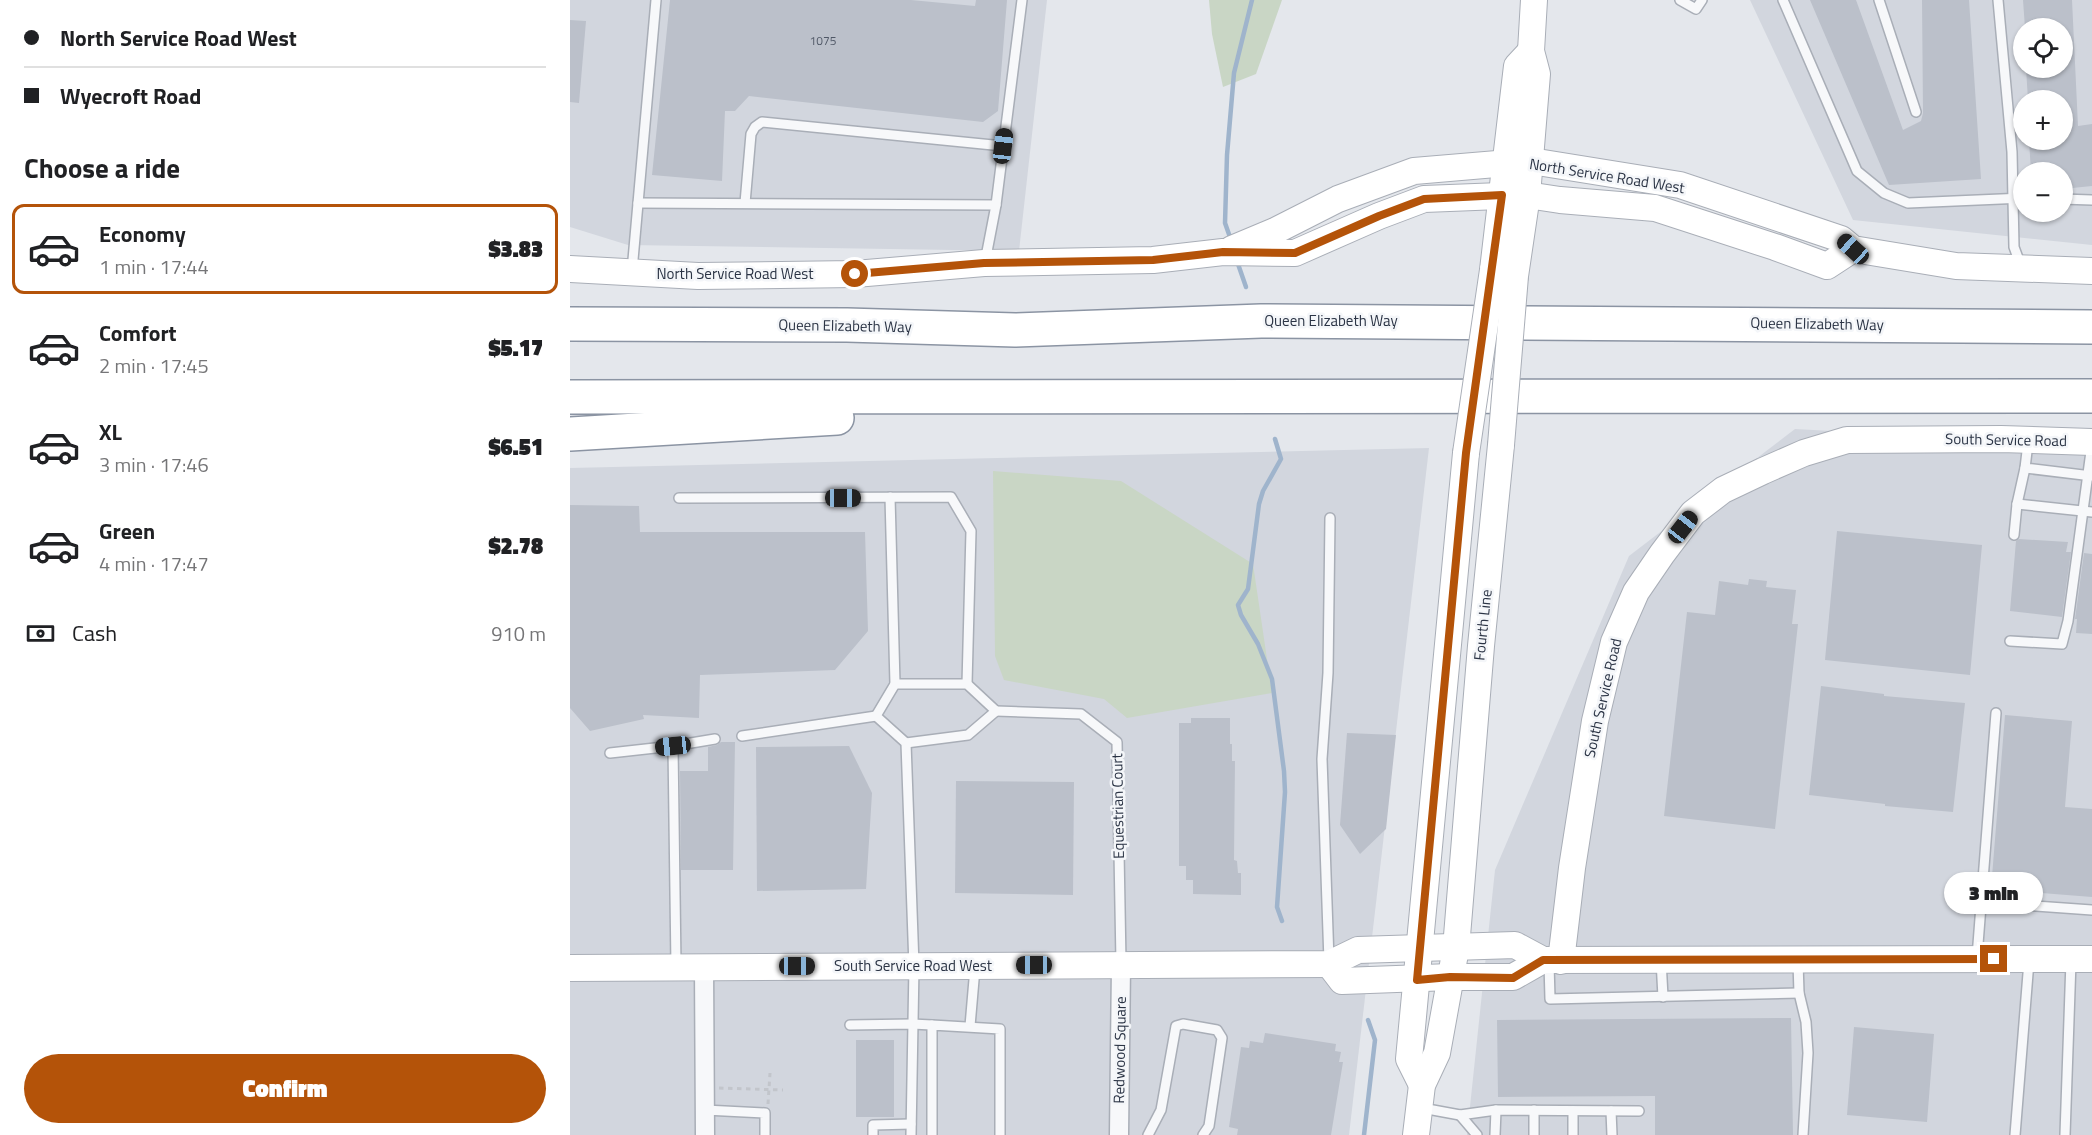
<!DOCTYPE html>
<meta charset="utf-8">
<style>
:root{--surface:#fff;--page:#f6f6f6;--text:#202124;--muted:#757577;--line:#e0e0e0;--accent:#b45309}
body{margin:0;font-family:"Titillium Web",sans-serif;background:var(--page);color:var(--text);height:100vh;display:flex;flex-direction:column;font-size:22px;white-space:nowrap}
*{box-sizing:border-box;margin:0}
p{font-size:20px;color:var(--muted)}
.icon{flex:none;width:33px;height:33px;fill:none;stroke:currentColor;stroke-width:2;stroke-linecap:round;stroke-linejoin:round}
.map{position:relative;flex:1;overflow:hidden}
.drawer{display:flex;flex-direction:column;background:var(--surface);width:570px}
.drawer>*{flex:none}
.guide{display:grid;align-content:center;height:132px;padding:0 24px;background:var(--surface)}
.fabs{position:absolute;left:1443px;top:18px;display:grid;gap:12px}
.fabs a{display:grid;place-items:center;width:60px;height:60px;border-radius:50%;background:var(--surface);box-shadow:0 2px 4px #0004;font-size:30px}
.end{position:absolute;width:27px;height:27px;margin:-14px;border:8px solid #b45309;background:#fff;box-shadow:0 0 0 3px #fff}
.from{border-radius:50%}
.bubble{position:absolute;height:42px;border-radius:21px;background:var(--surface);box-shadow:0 2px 4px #0004;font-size:20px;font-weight:800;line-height:42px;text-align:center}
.car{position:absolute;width:18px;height:36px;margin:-18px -9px;border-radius:8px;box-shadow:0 0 4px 2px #0007;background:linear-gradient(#222 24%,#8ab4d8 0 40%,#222 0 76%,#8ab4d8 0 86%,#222 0)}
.guide b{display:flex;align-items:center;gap:21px;height:57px;font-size:22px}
.guide b+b{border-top:2px solid var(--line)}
.guide i{width:15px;height:15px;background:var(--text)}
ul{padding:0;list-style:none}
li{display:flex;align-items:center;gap:18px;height:90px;margin:0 12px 9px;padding:0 12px;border:3px solid transparent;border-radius:12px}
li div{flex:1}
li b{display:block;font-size:22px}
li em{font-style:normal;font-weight:800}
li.active{border-color:var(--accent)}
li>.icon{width:54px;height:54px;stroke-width:1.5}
h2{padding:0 24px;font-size:27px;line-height:72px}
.pay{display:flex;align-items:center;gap:15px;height:66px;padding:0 24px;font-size:22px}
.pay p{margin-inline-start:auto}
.action{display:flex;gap:12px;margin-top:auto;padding:12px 24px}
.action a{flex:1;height:69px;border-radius:36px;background:var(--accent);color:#fff;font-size:24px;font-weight:800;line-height:69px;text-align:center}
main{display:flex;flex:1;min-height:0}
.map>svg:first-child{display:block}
</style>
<main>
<section class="drawer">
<div class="guide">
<b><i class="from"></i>North Service Road West</b>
<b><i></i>Wyecroft Road</b>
</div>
<h2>Choose a ride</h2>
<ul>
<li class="active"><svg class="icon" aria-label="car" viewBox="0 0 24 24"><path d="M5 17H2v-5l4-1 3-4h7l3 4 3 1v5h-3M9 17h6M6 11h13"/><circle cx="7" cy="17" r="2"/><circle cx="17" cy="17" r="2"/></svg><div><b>Economy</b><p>1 min · 17:44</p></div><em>$3.83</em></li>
<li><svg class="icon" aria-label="car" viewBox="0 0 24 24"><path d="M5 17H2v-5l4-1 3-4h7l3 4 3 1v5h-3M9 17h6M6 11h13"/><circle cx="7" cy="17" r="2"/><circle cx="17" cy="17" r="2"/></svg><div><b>Comfort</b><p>2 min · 17:45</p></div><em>$5.17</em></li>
<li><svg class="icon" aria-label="car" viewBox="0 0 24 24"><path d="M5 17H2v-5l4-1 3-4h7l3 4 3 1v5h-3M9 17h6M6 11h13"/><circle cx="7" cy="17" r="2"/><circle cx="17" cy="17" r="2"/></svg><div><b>XL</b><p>3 min · 17:46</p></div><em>$6.51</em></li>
<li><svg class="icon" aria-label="car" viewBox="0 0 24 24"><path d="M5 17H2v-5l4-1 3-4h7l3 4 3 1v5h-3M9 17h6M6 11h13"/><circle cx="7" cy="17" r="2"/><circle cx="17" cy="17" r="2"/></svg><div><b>Green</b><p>4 min · 17:47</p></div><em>$2.78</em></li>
</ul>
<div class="pay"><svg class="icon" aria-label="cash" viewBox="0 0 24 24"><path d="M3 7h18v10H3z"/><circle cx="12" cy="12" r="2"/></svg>Cash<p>910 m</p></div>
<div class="action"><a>Confirm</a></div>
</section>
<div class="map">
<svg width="1522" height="1135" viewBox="0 0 1522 1135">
<rect width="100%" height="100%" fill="#e4e7ec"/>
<g fill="#d2d6de" fill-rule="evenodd">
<polygon points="0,0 477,0 449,251 58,245 0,227"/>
<path d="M1180,0h342v245l-239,-25zM1454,28h38v40h-38zM1454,100h38v40h-38zM1454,172h38v40h-38z"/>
<polygon points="1225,429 1522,445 1522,1135 897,1135 925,870 1059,556"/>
<polygon points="859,448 779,1135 0,1135 0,468"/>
</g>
<g fill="#c9d6c5">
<polygon points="639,0 712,0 686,74 653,87 642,34"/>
<polygon points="423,471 551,481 683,564 702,693 557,718 534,699 434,680 425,656"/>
</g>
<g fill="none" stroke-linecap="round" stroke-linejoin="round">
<g stroke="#9fb4cc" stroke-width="4.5">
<polyline points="661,240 655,223 657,155 664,73 682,0"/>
<polyline points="668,264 676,287"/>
<polyline points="705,439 711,459 693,491 689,504 678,589 668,605 671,615 688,644 702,679 714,771 715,792 707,907 712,921"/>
<polyline points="794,1135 805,1040 798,1020"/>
</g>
</g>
<g fill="#bbc0ca">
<polygon points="100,0 341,0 405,6 406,0 437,0 428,111 413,122 179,96 165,111 155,111 152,181 82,175"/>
<polygon points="1240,0 1286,0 1333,130 1351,121 1353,113 1352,0 1399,0 1411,179 1319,185"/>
<polygon points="1453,0 1502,0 1508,126 1522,124 1522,186 1492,189 1492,172 1461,172 1459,140 1492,140 1492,100 1458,100 1456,68 1492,68 1492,28 1455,28"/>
<polygon points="0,20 16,21 9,103 0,102"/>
<polygon points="0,505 69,506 70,532 295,532 298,631 265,670 130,675 129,718 73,715 74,719 20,731 0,708"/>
<polygon points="1267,531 1412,545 1400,675 1255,660"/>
<polygon points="1449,539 1498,542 1496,552 1501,552 1492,617 1440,611 1446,541"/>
<polygon points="1514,553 1522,554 1522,634 1506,633 1507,619 1505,619"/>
<polygon points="1179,579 1197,581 1196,587 1226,590 1222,624 1228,624 1205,829 1094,816 1117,612 1145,615 1149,581 1178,585"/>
<polygon points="1251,686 1314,694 1314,696 1395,703 1383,812 1315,806 1315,804 1239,795"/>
<polygon points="1435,715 1502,721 1495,807 1522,809 1522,897 1421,889"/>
<polygon points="621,718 660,718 660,744 662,744 662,761 665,761 664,860 667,861 668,873 671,873 671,895 623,894 623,880 616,880 616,866 609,866 609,723 621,723"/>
<polygon points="777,733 826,735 816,829 790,854 770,825"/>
<polygon points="151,742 165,742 163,870 111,870 110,771 138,771 138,747 147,745"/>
<polygon points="279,746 302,793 296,889 187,891 186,747"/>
<polygon points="386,781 504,782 503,895 385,893"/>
<polygon points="1221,1018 1223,1135 1085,1135 1085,1096 928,1097 927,1020"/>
<polygon points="1284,1027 1364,1034 1357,1122 1277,1115"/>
<polygon points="695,1033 766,1044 765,1051 771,1052 769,1062 773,1062 761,1135 667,1135 668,1129 659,1127 671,1047 679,1048 680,1041 693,1043"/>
<rect x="286" y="1040" width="38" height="77"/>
</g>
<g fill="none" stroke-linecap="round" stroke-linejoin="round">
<defs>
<g id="lane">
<polyline points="1110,0 1126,9 1132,0"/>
<polyline points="1213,0 1287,171 1314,193 1338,203 1454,198"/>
<polyline points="1309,0 1346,112"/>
<polyline points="1428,0 1442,152 1444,247 1451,266"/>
<polyline points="1492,199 1522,200"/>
<polyline points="68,203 426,205"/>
<polyline points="175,203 181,134 185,127 192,122 433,146"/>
<polyline points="415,262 426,205 452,0"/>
<polyline points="62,271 86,0"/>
<polyline points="1458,443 1455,468 1522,476"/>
<polyline points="320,497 325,684 306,716 336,743 344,966 341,1135"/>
<polyline points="109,498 381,497 401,531 397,684"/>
<polyline points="1447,504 1522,512"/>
<polyline points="1444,535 1447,504 1455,468"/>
<polyline points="1440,641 1492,644 1498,621 1522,444"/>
<polyline points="325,684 397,684 426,711"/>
<polyline points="426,711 511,714 547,742 551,962"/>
<polyline points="172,736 306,716"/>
<polyline points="336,743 398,735 426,711"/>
<polyline points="103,746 106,966"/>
<polyline points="40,753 103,746 145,739"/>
<polyline points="1411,902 1522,910"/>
<polyline points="1407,957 1426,713"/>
<polyline points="1091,960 1093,997"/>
<polyline points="759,961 752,759 758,673 760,518"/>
<polyline points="1228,962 1229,993 1236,1022 1238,1053 1233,1135"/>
<polyline points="979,963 980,999 1229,993"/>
<polyline points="280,1025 342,1024 362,1025"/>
<polyline points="400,1026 405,968"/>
<polyline points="852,1108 890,1115 926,1110 1069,1111"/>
<polyline points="135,1110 195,1113 195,1135"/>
<polyline points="964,1110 964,1135"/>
<polyline points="1041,1111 1042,1135"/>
<polyline points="890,1115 907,1135"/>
<polyline points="303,1135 303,1125 341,1124"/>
<polyline points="362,1135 362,1025 430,1029 430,1135"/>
<polyline points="578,1135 591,1110 606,1026 613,1024 647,1030 652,1038 639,1126 633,1135"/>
<polyline points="925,1135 926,1110"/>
<polyline points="1003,1135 1003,1111"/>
<polyline points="1445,1135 1459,961"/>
<polyline points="1495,1135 1501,961"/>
</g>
<g id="street">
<polyline points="134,967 135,1135"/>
<polyline points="549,1135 551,965"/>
</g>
<g id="secondary">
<polyline points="662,249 705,231 768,199 844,171 961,161 1110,185 1271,239 1283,249 1386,266 1522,271"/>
<polyline points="0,269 128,276 285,274 414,263 583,260 653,252 725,253 809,216 854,199 957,195 990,200 1085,208 1205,247 1257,266 1283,249"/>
<polyline points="923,270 947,66 961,51"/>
<polyline points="945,276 957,195 967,74 961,51 964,0"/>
<polyline points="991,961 1002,868 1025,721 1044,642 1066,592 1092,554 1123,513 1153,490 1193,471 1234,453 1277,440 1431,439 1522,442"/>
<polyline points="759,964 772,981 881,977 943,977 973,960"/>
<polyline points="0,968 759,964 788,950 945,945 973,960 979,960 1522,959"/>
<polyline points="852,1085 839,1059 896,453"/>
<polyline points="846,1135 852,1085 867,1053 886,948 911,646 931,445"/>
</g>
<g id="highway">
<polyline points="0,324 277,325 445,330 691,321 1522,327"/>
<polyline points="0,397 1522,396"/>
<polyline points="0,434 267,418"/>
</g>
</defs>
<use href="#lane" stroke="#a9aeb7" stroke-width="12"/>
<use href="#street" stroke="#a9aeb7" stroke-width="21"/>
<use href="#secondary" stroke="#a9aeb7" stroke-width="28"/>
<use href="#highway" stroke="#8b94a3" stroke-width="36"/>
<g stroke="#c2c5cb" stroke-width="3" stroke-dasharray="4.5 4.5" stroke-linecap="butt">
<polyline points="149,1088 213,1090"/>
<polyline points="198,1104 200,1073"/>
</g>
<use href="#lane" stroke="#f7f8fa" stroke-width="9"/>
<use href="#street" stroke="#f7f8fa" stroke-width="18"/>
<use href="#secondary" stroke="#fff" stroke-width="26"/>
<use href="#highway" stroke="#fff" stroke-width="33"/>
<defs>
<g id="secondary-bridge">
<polyline points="931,445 945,276"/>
<polyline points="896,453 923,270"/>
</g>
</defs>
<use href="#secondary-bridge" stroke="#a9aeb7" stroke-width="28" stroke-linecap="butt"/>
<use href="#secondary-bridge" stroke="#fff" stroke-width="26"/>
</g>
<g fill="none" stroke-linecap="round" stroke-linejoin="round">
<polyline stroke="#b45309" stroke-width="8" points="285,274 414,263 583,260 653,252 725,253 809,216 854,199 932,195 896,453 847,980 880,977 943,978 973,960 1424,959"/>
</g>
<g text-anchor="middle" stroke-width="5" stroke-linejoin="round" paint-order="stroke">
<g font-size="12" fill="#4f5766">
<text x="253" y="45">1075</text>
</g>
<g font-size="15" fill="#2b3445" stroke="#f4f6f9">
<text transform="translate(1037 176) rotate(9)" y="5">North Service Road West</text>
<text x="165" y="279">North Service Road West</text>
<text x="761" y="326">Queen Elizabeth Way</text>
<text transform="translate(1247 324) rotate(1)" y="5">Queen Elizabeth Way</text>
<text transform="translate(275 326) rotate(1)" y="5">Queen Elizabeth Way</text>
<text transform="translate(1436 440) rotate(1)" y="5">South Service Road</text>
<text transform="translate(913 625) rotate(-84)" y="5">Fourth Line</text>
<text transform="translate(1033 698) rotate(-77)" y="5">South Service Road</text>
<text transform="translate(548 806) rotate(-91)" y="5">Equestrian Court</text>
<text x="343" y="971">South Service Road West</text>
<text transform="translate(550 1050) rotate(-89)" y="5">Redwood Square</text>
</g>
</g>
</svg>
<div class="fabs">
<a><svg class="icon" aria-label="locate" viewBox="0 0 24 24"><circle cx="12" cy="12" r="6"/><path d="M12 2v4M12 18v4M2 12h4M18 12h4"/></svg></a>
<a>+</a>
<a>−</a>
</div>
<i class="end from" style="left:285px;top:274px"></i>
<i class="end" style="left:1424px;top:959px"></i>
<div class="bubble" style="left:1374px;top:872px;width:99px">3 min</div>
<i class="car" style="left:433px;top:146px;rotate:7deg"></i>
<i class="car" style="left:1283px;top:249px;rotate:312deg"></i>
<i class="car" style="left:273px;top:498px;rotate:90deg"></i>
<i class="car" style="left:1113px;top:527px;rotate:38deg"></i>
<i class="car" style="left:103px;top:746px;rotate:264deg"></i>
<i class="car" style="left:464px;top:965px;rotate:270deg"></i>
<i class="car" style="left:227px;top:966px;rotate:90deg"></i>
</div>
</main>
